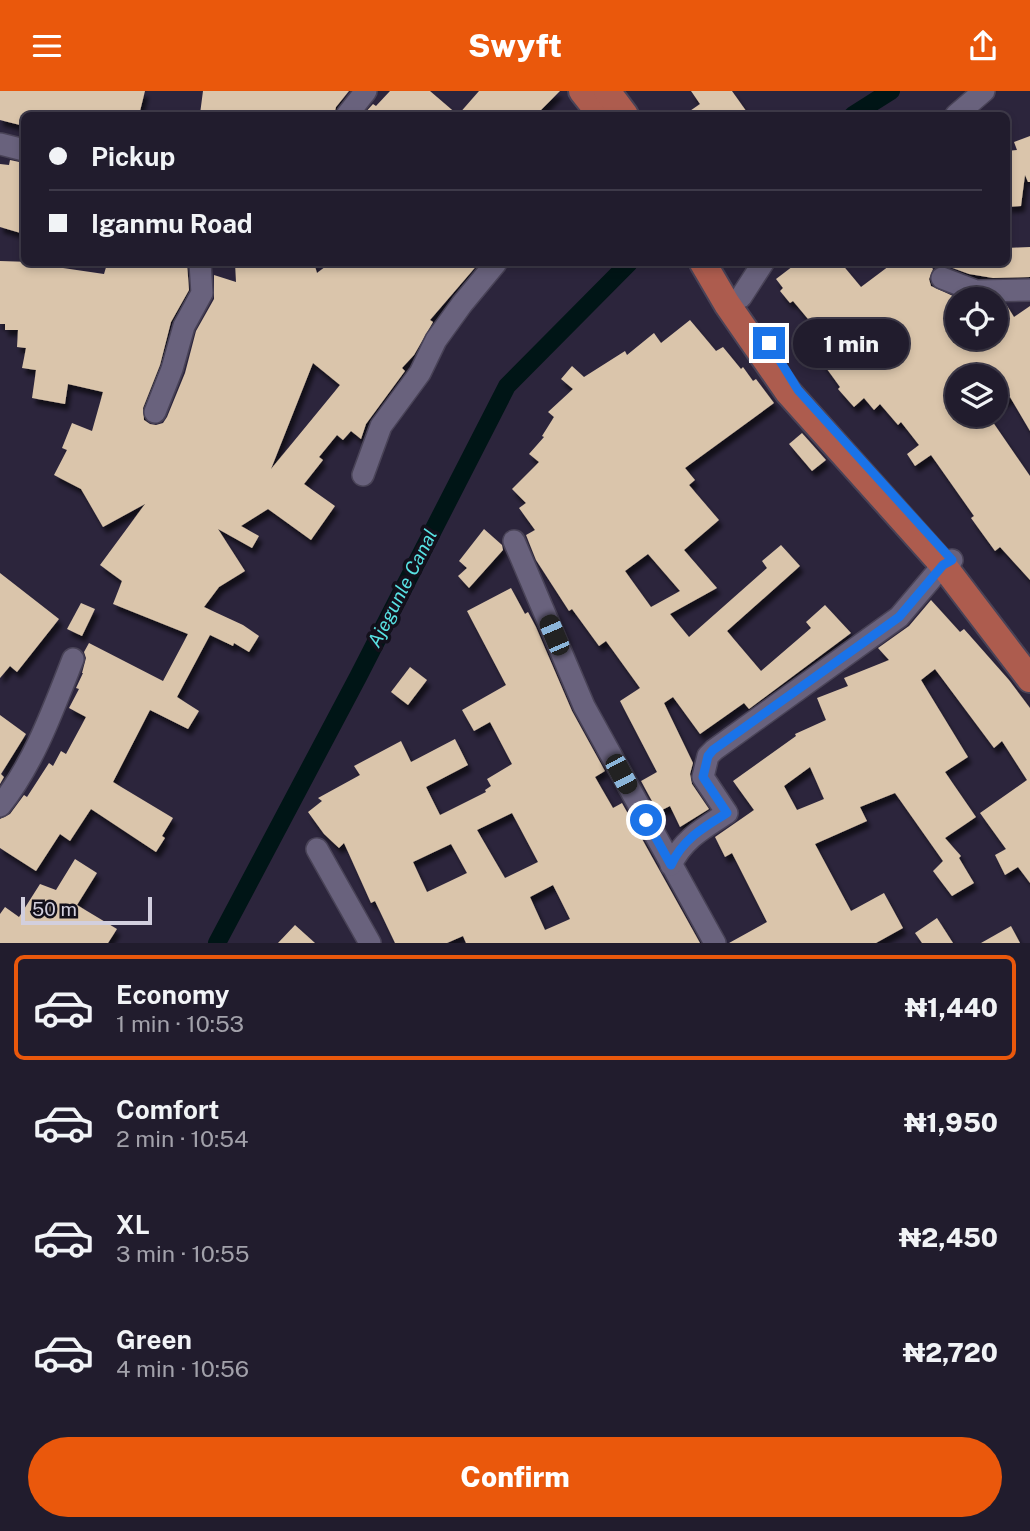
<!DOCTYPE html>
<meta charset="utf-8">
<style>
:root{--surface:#211c2d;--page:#2d2939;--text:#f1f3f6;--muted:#a2a1aa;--line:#3e3a49;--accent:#ea580c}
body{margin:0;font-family:"Public Sans",sans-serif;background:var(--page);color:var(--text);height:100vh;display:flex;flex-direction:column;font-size:26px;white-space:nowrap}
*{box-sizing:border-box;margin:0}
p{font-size:23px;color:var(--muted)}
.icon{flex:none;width:38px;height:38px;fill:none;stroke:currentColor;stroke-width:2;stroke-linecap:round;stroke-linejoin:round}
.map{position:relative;height:852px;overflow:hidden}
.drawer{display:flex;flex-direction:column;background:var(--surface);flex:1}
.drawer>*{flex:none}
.guide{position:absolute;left:21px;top:21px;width:989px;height:154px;border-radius:10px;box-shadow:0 4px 10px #0003,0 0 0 2px var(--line);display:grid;align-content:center;height:154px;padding:0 28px;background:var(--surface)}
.controls{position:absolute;left:945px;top:196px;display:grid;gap:14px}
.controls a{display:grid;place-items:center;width:63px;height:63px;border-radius:50%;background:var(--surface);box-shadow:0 4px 10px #0003,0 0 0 2px var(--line);font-size:35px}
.scale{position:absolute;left:21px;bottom:18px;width:131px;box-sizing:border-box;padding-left:7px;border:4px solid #d2cfde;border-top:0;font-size:19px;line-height:24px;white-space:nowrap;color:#d2cfde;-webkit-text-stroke:5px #13101b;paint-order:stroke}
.end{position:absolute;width:32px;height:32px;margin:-16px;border:9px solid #1a73e8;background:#fff;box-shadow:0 0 0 4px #fff}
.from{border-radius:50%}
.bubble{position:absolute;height:49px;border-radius:24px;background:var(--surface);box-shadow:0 4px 10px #0003,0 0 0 2px var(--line);font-size:23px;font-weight:800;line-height:49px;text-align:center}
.car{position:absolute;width:21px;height:42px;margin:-21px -10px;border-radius:9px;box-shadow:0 0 5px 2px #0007;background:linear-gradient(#222 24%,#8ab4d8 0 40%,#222 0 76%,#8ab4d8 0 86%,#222 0)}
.guide b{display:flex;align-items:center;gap:24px;height:66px;font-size:26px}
.guide b+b{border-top:2px solid var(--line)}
.guide i{width:18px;height:18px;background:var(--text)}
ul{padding:12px 0 0;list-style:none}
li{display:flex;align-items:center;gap:21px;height:105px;margin:0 14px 10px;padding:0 14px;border:4px solid transparent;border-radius:10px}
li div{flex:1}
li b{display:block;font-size:26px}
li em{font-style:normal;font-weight:800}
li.active{border-color:var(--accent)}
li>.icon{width:63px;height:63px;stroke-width:1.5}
.action{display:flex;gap:14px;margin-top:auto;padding:14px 28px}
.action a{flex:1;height:80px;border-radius:42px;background:var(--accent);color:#fff;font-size:28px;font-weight:800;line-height:80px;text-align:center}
header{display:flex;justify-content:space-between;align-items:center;height:91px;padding:0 28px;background:var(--accent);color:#fff;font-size:32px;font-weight:800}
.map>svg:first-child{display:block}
</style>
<header><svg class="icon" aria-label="menu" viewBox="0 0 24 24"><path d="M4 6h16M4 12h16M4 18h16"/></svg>Swyft<svg class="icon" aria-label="share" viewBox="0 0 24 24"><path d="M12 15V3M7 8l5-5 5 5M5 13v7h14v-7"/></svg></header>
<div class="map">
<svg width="1030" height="852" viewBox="0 0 1030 852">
<defs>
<filter id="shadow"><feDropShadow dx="3.5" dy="6" stdDeviation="2" flood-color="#0009"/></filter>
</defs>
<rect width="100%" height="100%" fill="#2c253c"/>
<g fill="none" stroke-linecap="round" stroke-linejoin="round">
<g stroke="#001516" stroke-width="18">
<polyline points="853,24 891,0"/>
<polyline points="217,852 358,586 507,295 629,172"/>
</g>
</g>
<g fill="#dac5ab" fill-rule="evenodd" filter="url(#shadow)">
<polygon points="0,0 145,0 139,24 24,24 24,35 0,29"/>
<polygon points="203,0 349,0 336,16 334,24 287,24 285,19 256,22 256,24 200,23"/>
<polygon points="390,0 430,0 458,24 479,0 560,0 536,24 363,24 373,13 376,15"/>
<polygon points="691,0 732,0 749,24 684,24 700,13"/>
<polygon points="1030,45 1030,91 1028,91 1025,84 1021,115 1007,116 1006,60 1017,59 1014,51"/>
<polygon points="10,69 24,72 24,143 0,136 0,73 9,74"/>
<polygon points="1030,156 1030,186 993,187 969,183 947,175 947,172 1006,172 1006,157"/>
<path d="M0,170l63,2v5l41,6 3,-10 80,-1 2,27 -18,32 -11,43 -17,43 1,12 6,4 6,1 7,-2 4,-6 18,-44 11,-42 18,-32v-24l22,7 -1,-19h79l3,10 13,-10h149l-49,57 3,2 -19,33 -12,13 3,3 -39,53 -5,15 -10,-8 -8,9 -6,-5 -18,22 4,3 -19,24 31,22 -24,34 -43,-31 -27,17 18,10 -7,12 -34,-19 27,42 -26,16 -15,20 39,18 16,11 -10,16 -15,-9 -1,3 -23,-11 -33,62 22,14 -11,18 -38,-19 -37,72 60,36 -11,18 3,2 -9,14 -65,-43 -21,32 -10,-7 -24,37 -36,-23v-29l10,-5 14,-19 3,2 22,-34 4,3 8,-15 5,3 20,-37 -17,-9 10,-19 -3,-1 7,-15h-1l4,-15 -2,-6 5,-9 74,38 25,-47 -75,-30 9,-23 -22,-16 45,-61 -42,23 -22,-38 -27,-14 13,-25 -5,-2 10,-25 20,8 11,-39 -35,-8 -3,20 -33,-6 4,-28 -14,-2 4,-20 -9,-1 1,-17h-13v-6h-5zM313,272l27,22 -69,84z"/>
<polygon points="797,172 841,172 861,196 893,172 928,172 933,178 929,188 931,195 953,205 957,211 957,247 996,247 996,213 1006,213 1014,226 1030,215 1030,340 1010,306 996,315 996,285 957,285 957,324 988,324 1030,385 1030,489 1000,456 995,460 971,427 974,425 931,364 915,375 907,363 919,354 901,331 898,334 880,313 874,319 864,307 854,316 838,298 840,296 803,245 814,237 813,234 793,210 790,212 780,200 783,197 776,188"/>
<path d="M690,229l26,31 7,-4 18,22 2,-2 10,14 3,-2 18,24 -89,65 10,12 -6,5 30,35 -35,30 33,38 -47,26 19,23 78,-69 -5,-7 19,-16 19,21 -73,65 34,40 50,-43 -5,-6 19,-17 26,28 -102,76 -5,-6 -44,31 -27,-37 -9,6 29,60 -3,11 2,10 17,25 -29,18 -10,-21 -12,6 -17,-31 16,-9 -37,-71 20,-13 -34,-47 -7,5 -27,-37 -3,2 -33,-51 -10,-25 9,-5 -16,-22 7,-5 -14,-14 27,-27 -10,-8 15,-17 -2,-1 12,-19 -6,-5 25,-23 -12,-10 11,-13 12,11 41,-26 2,4 27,-22 7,10zM648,463l32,37 -29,16 -26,-36z"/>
<polygon points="802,342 826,369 812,380 789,353"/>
<polygon points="484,438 502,454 503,459 469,497 458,485 467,477 459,470"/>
<polygon points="0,482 59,528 17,581 10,575 0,587"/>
<path d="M511,497l14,26 3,-2 8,15 36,84 33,60 -10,6 18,31 9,-5 78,140h-234l-3,-7 -16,7h-52l-20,-42 -4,2 -27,-60 -5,5 -15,-14 -16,-22 14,-11 -4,-3 42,-23 -6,-9 47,-25 10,21 44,-23 13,26 -42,22 14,28 46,-23 -1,-2 6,-4 -4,-7 25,-15 -22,-42 -16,9 -12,-21 44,-25 -39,-74zM512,722l26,49 -33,16 -28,-48zM451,753l16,29 -40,19 -14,-30zM553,794l17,34 -25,11 -15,-33z"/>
<path d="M931,509l29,32 4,-3 45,51 21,28v175l-12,-16 -13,8 -10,-20 11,-6 -26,-36 47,-33 -25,-39 -8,7 -59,-79 -14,11 47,77 -23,15 31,45 -31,21 16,18 -2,2 15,25 -22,13 -19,-25 10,-10 -48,-68 -35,14 7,14 -52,23 36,67 33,-18 19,35 -27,15h-147l38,-21 -35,-69 -7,4 -10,-20 39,-27 -21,-29 63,-45 -1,-2 31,-14 -9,-22 31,-12 -4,-8 45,-18 -11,-12 31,-22zM810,676l14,32 -27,11 -13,-24z"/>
<polygon points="81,512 95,518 82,545 67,538"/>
<polygon points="410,576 427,589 408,614 391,601"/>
<polygon points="0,624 26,643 1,683 4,686 0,693"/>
<polygon points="75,768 97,782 77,814 117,838 108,852 0,852 0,823 5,816 19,826 40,793 56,799"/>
<polygon points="937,827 953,852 922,852 915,842"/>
<polygon points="295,834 315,852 278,852"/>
<polygon points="1011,835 1020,852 981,852"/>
</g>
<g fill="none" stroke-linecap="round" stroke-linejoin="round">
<defs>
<g id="minor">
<polyline points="347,24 366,0"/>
<polyline points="956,24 984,0"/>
<polyline points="0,53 24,59"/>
<polyline points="942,187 976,200 1030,199"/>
<polyline points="741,206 763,172"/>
<polyline points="155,321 172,278 184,235 202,202 200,172"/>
<polyline points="363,384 381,335 420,282 436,249 462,213 496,172"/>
<polyline points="514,450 584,615 715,852"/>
<path d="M0,715c34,-43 53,-96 73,-147"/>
<polyline points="317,758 370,852"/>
<path d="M671,774c12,-26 33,-37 56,-52l-24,-36 5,-21 6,-6 185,-133 44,-52 9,-5"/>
</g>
<g id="major">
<polyline points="582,0 601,24"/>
<polyline points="607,0 625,24"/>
<polyline points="703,172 727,213 788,301 943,474 1030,588"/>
</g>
</defs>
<use href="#minor" stroke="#494357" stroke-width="24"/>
<use href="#major" stroke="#494357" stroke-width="30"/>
<use href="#minor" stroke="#69627d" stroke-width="21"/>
<use href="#major" stroke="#ad5c4e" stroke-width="26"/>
</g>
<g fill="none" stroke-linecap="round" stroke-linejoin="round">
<path stroke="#1a73e8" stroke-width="9" d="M646,729l25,45c12,-26 33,-38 56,-52l-24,-36 5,-21 5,-6 186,-133 44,-52 9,-5 -154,-170 -29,-47"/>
</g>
<g text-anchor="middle" stroke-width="7" stroke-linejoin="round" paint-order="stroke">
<g font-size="19" font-style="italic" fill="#58e2e3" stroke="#13101b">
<text transform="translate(402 497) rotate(-63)" y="7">Ajegunle Canal</text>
</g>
</g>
</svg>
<div class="controls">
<a><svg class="icon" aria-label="locate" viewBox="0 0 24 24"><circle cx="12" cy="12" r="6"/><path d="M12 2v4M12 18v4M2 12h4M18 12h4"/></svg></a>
<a><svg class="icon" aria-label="layers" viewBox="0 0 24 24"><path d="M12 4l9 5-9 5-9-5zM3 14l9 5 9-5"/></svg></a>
</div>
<div class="scale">50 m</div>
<i class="end from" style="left:646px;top:729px"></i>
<i class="end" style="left:769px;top:252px"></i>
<div class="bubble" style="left:793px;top:228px;width:116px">1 min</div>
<i class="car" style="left:554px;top:544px;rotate:337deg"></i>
<i class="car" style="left:621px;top:683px;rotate:152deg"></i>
<div class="guide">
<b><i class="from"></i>Pickup</b>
<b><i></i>Iganmu Road</b>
</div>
</div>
<section class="drawer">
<ul>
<li class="active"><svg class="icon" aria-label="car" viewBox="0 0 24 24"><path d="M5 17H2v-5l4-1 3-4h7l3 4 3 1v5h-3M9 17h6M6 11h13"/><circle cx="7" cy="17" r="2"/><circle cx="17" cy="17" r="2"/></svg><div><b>Economy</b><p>1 min · 10:53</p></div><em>₦1,440</em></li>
<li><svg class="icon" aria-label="car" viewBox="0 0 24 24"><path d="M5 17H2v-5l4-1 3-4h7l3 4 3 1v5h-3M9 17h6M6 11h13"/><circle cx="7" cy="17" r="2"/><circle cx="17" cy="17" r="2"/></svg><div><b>Comfort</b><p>2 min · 10:54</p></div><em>₦1,950</em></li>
<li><svg class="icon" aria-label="car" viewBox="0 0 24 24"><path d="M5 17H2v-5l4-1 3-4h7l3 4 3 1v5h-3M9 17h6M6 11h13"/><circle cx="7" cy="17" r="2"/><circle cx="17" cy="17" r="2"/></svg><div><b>XL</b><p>3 min · 10:55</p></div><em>₦2,450</em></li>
<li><svg class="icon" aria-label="car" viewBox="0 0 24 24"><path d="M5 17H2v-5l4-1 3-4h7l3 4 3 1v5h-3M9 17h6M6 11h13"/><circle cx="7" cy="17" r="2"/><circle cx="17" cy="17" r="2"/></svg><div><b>Green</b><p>4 min · 10:56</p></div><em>₦2,720</em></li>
</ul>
<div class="action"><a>Confirm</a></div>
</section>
